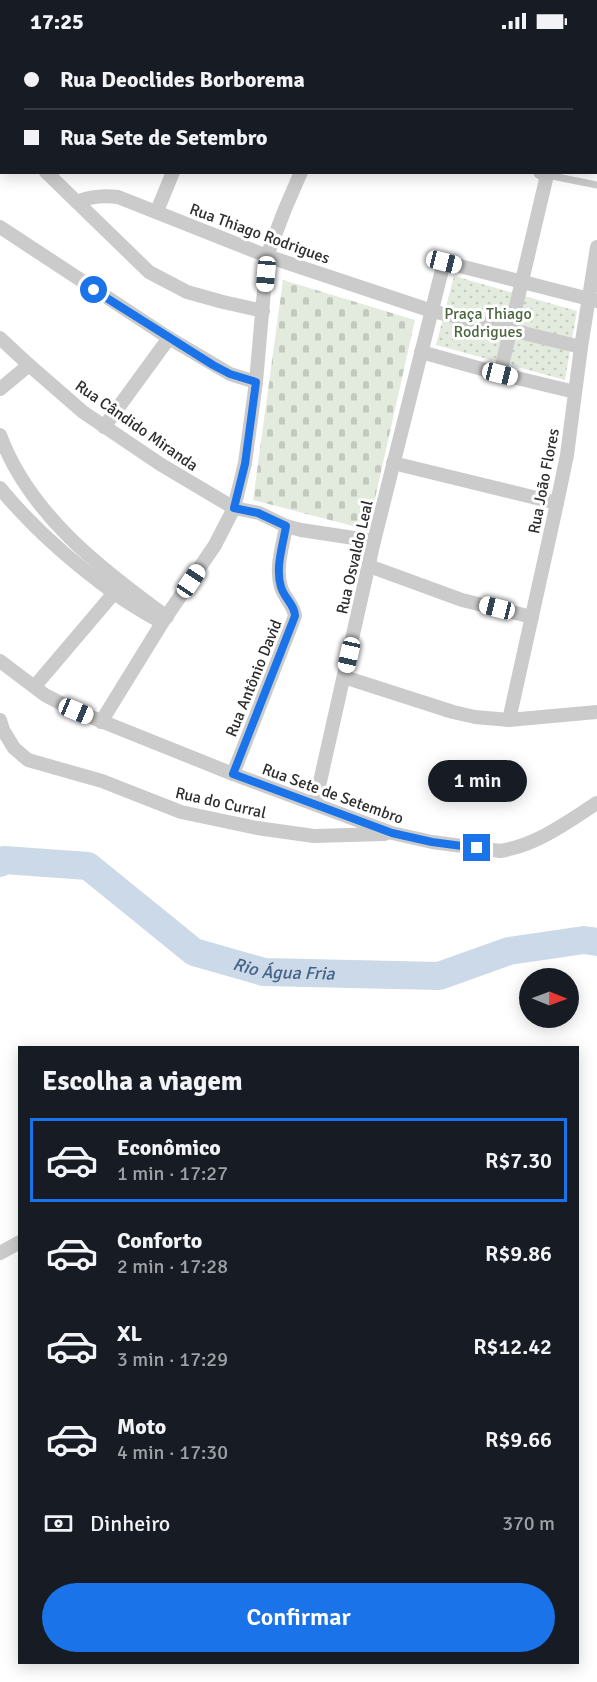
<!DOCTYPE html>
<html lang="pt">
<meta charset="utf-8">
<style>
:root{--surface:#171b24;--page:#242831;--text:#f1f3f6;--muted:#9ea1a6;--line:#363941;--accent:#1a73e8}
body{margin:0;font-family:Signika,sans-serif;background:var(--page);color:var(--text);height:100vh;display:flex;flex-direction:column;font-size:22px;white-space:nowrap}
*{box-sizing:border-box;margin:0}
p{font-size:20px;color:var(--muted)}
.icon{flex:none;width:33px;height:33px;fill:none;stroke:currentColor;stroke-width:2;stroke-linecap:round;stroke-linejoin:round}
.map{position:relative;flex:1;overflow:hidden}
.panel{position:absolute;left:18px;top:1004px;width:561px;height:618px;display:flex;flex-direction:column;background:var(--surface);border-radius:0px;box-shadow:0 3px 15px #0003}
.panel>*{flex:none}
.hud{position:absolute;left:0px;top:0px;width:597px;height:132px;box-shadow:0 3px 15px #0003;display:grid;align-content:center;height:132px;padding:0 24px;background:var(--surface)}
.needle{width:39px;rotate:91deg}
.tools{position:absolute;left:519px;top:926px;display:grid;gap:12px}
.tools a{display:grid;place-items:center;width:60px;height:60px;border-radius:50%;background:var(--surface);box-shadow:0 3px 15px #0003;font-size:30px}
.end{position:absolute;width:27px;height:27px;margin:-14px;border:8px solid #1a73e8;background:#fff;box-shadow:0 0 0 3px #fff}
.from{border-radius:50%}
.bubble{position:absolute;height:42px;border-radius:21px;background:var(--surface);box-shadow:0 3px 15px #0003;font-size:20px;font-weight:600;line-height:42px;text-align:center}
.car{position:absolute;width:18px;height:36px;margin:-18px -9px;border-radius:8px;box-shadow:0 0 4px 2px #0007;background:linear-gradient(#fff 24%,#345 0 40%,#fff 0 76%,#345 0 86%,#fff 0)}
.hud b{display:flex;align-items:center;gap:21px;height:57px;font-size:22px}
.hud b+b{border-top:2px solid var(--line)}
.hud i{width:15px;height:15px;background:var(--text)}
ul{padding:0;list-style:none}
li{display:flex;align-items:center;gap:18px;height:84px;margin:0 12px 9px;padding:0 12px;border:3px solid transparent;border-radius:0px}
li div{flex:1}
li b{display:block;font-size:22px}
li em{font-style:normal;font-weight:600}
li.on{border-color:var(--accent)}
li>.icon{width:54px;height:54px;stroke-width:1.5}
h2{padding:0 24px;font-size:27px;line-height:72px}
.pay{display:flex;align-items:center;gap:15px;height:66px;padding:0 24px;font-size:22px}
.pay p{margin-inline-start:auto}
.cta{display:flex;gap:12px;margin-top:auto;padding:12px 24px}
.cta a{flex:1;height:69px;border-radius:36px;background:var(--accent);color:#fff;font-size:24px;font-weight:600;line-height:69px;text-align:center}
.status{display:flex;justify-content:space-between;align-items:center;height:42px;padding:0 30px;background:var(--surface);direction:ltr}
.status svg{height:16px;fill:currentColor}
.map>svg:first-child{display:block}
</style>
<div class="status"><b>17:25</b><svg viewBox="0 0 49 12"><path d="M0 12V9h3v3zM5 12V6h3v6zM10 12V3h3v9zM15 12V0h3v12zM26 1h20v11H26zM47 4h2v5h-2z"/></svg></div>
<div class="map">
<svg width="597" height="1640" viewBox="0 0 597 1640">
<defs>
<pattern id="cemetery-stones" width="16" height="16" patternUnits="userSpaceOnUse" patternTransform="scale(1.5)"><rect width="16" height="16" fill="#e3eade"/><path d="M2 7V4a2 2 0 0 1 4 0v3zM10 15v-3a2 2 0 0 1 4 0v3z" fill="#c3c9bf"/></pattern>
<pattern id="park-dots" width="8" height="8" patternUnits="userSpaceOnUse" patternTransform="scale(1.5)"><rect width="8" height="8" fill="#e3eade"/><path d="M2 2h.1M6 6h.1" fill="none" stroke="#c3c9bf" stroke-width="1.8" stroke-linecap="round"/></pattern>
</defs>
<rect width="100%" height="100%" fill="#fff"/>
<polygon fill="url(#cemetery-stones)" points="283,238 415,278 368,488 253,458"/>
<polygon fill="url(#park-dots)" points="454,234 577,269 565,338 436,303"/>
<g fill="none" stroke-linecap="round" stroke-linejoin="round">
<path stroke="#ccd9e8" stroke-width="28" id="s1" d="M0,821l4,-3 84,6 106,86 70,20 175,4 70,-25 75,-11 13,2"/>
<g stroke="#cbcbcb" stroke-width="7">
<polyline points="291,2 292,0"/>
<polyline points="319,2 319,0"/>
<polyline points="547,133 597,143"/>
</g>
<g stroke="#cbcbcb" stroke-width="14">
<polyline points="228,0 246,2"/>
<polyline points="102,2 102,0"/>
<polyline points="392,2 401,0"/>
<polyline points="530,2 530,0"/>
<polyline points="0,85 2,86"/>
<polyline points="46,130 149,230 187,250 223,260 263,269"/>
<path d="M77,160c14,-6 26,-7 41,-5l149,59 165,55 149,36"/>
<polyline points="157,169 173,130"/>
<polyline points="0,185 169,296 230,332 256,340"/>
<polyline points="0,296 29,323 83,370 160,422 234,466 259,471 286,484 301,488 374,499"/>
<polyline points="421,310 500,332 575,350"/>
<polyline points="500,332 547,133 540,130"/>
<polyline points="0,347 29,323"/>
<polyline points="104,385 169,296"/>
<path d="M0,393c29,79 101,134 167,182"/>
<polyline points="393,421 557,461"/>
<path d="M0,446c32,39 72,74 113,104 15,11 32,21 48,30"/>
<polyline points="369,524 462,558 532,575"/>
<path d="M0,619l45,34 31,16 157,63 159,59 40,9 68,9c37,-6 66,-28 97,-48"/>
<polyline points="344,635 453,670 475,675 509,678 597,670"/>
<polyline points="35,644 114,551"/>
<polyline points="0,678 3,688 14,706 28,718 102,739 181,770 257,786 314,794 385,792"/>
<polyline points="509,678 557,461 567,413 581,305 597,205"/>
<polyline points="101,680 162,581 215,503 234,466 245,421 256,340 267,214 285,167 301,130"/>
<path d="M233,732l62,-158c-1,-11 -11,-18 -14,-29 -6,-19 2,-42 5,-61"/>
<polyline points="315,762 374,499 444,220 597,259"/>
<polyline points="0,1211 20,1200"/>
</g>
</g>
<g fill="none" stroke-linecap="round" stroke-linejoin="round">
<path stroke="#1a73e8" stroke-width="8" d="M94,248l119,75 17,9 26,8 -11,82 -11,44 24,5 28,13c-3,19 -11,42 -5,61 3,11 14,18 14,29l-62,158 159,59 40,9 45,6"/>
</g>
<g text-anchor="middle" stroke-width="6" stroke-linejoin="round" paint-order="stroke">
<g font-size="16" fill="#2e2e2e" stroke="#fff">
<text transform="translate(260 191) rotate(20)" y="6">Rua Thiago Rodrigues</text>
<text transform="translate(137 383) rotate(35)" y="6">Rua Cândido Miranda</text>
<text transform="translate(543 439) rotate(-79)" y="6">Rua João Flores</text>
<text transform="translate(354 515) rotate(-77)" y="6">Rua Osvaldo Leal</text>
<text transform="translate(253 636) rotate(-68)" y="6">Rua Antônio David</text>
<text transform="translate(333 751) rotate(20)" y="6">Rua Sete de Setembro</text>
<text transform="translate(221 760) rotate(13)" y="6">Rua do Curral</text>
</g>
<g font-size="16" fill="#4c6640" stroke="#fff">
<text x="488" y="277">Praça Thiago<tspan x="488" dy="18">Rodrigues</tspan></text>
</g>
<g font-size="18" font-style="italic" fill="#456488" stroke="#fff">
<text dy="6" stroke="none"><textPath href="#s1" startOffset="318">Rio Água Fria</textPath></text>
</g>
</g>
</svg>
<div class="tools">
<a><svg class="needle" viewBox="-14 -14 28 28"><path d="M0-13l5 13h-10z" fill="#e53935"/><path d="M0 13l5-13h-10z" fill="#9ea1a6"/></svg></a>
</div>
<i class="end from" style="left:94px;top:248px"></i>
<i class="end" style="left:477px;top:806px"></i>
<div class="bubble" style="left:428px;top:718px;width:99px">1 min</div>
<i class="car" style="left:444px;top:220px;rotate:104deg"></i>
<i class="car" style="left:266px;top:232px;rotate:185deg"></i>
<i class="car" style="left:500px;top:332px;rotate:104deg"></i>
<i class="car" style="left:191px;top:539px;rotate:34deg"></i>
<i class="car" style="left:497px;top:566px;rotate:284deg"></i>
<i class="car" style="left:349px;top:613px;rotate:193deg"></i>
<i class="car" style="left:76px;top:669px;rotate:113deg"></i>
<div class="hud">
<b><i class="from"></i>Rua Deoclides Borborema</b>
<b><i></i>Rua Sete de Setembro</b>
</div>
<section class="panel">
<h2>Escolha a viagem</h2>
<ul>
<li class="on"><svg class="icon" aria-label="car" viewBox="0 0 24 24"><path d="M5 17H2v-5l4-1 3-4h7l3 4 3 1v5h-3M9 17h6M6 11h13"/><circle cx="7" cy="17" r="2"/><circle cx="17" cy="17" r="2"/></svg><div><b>Econômico</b><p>1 min · 17:27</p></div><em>R$7.30</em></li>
<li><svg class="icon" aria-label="car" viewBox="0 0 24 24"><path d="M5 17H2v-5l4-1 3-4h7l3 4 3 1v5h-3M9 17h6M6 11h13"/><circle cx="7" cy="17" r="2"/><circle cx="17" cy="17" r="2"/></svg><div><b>Conforto</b><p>2 min · 17:28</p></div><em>R$9.86</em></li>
<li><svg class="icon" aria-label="car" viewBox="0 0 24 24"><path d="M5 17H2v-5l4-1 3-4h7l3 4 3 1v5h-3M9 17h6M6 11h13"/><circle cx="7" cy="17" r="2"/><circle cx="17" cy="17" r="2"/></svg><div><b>XL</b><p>3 min · 17:29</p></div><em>R$12.42</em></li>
<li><svg class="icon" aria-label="car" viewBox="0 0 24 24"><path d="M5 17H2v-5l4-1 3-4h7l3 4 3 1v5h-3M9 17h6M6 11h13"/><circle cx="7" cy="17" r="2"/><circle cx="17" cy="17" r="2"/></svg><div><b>Moto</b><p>4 min · 17:30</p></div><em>R$9.66</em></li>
</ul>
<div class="pay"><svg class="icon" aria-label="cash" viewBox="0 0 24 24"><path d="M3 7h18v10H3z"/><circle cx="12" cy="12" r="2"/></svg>Dinheiro<p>370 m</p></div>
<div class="cta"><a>Confirmar</a></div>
</section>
</div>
